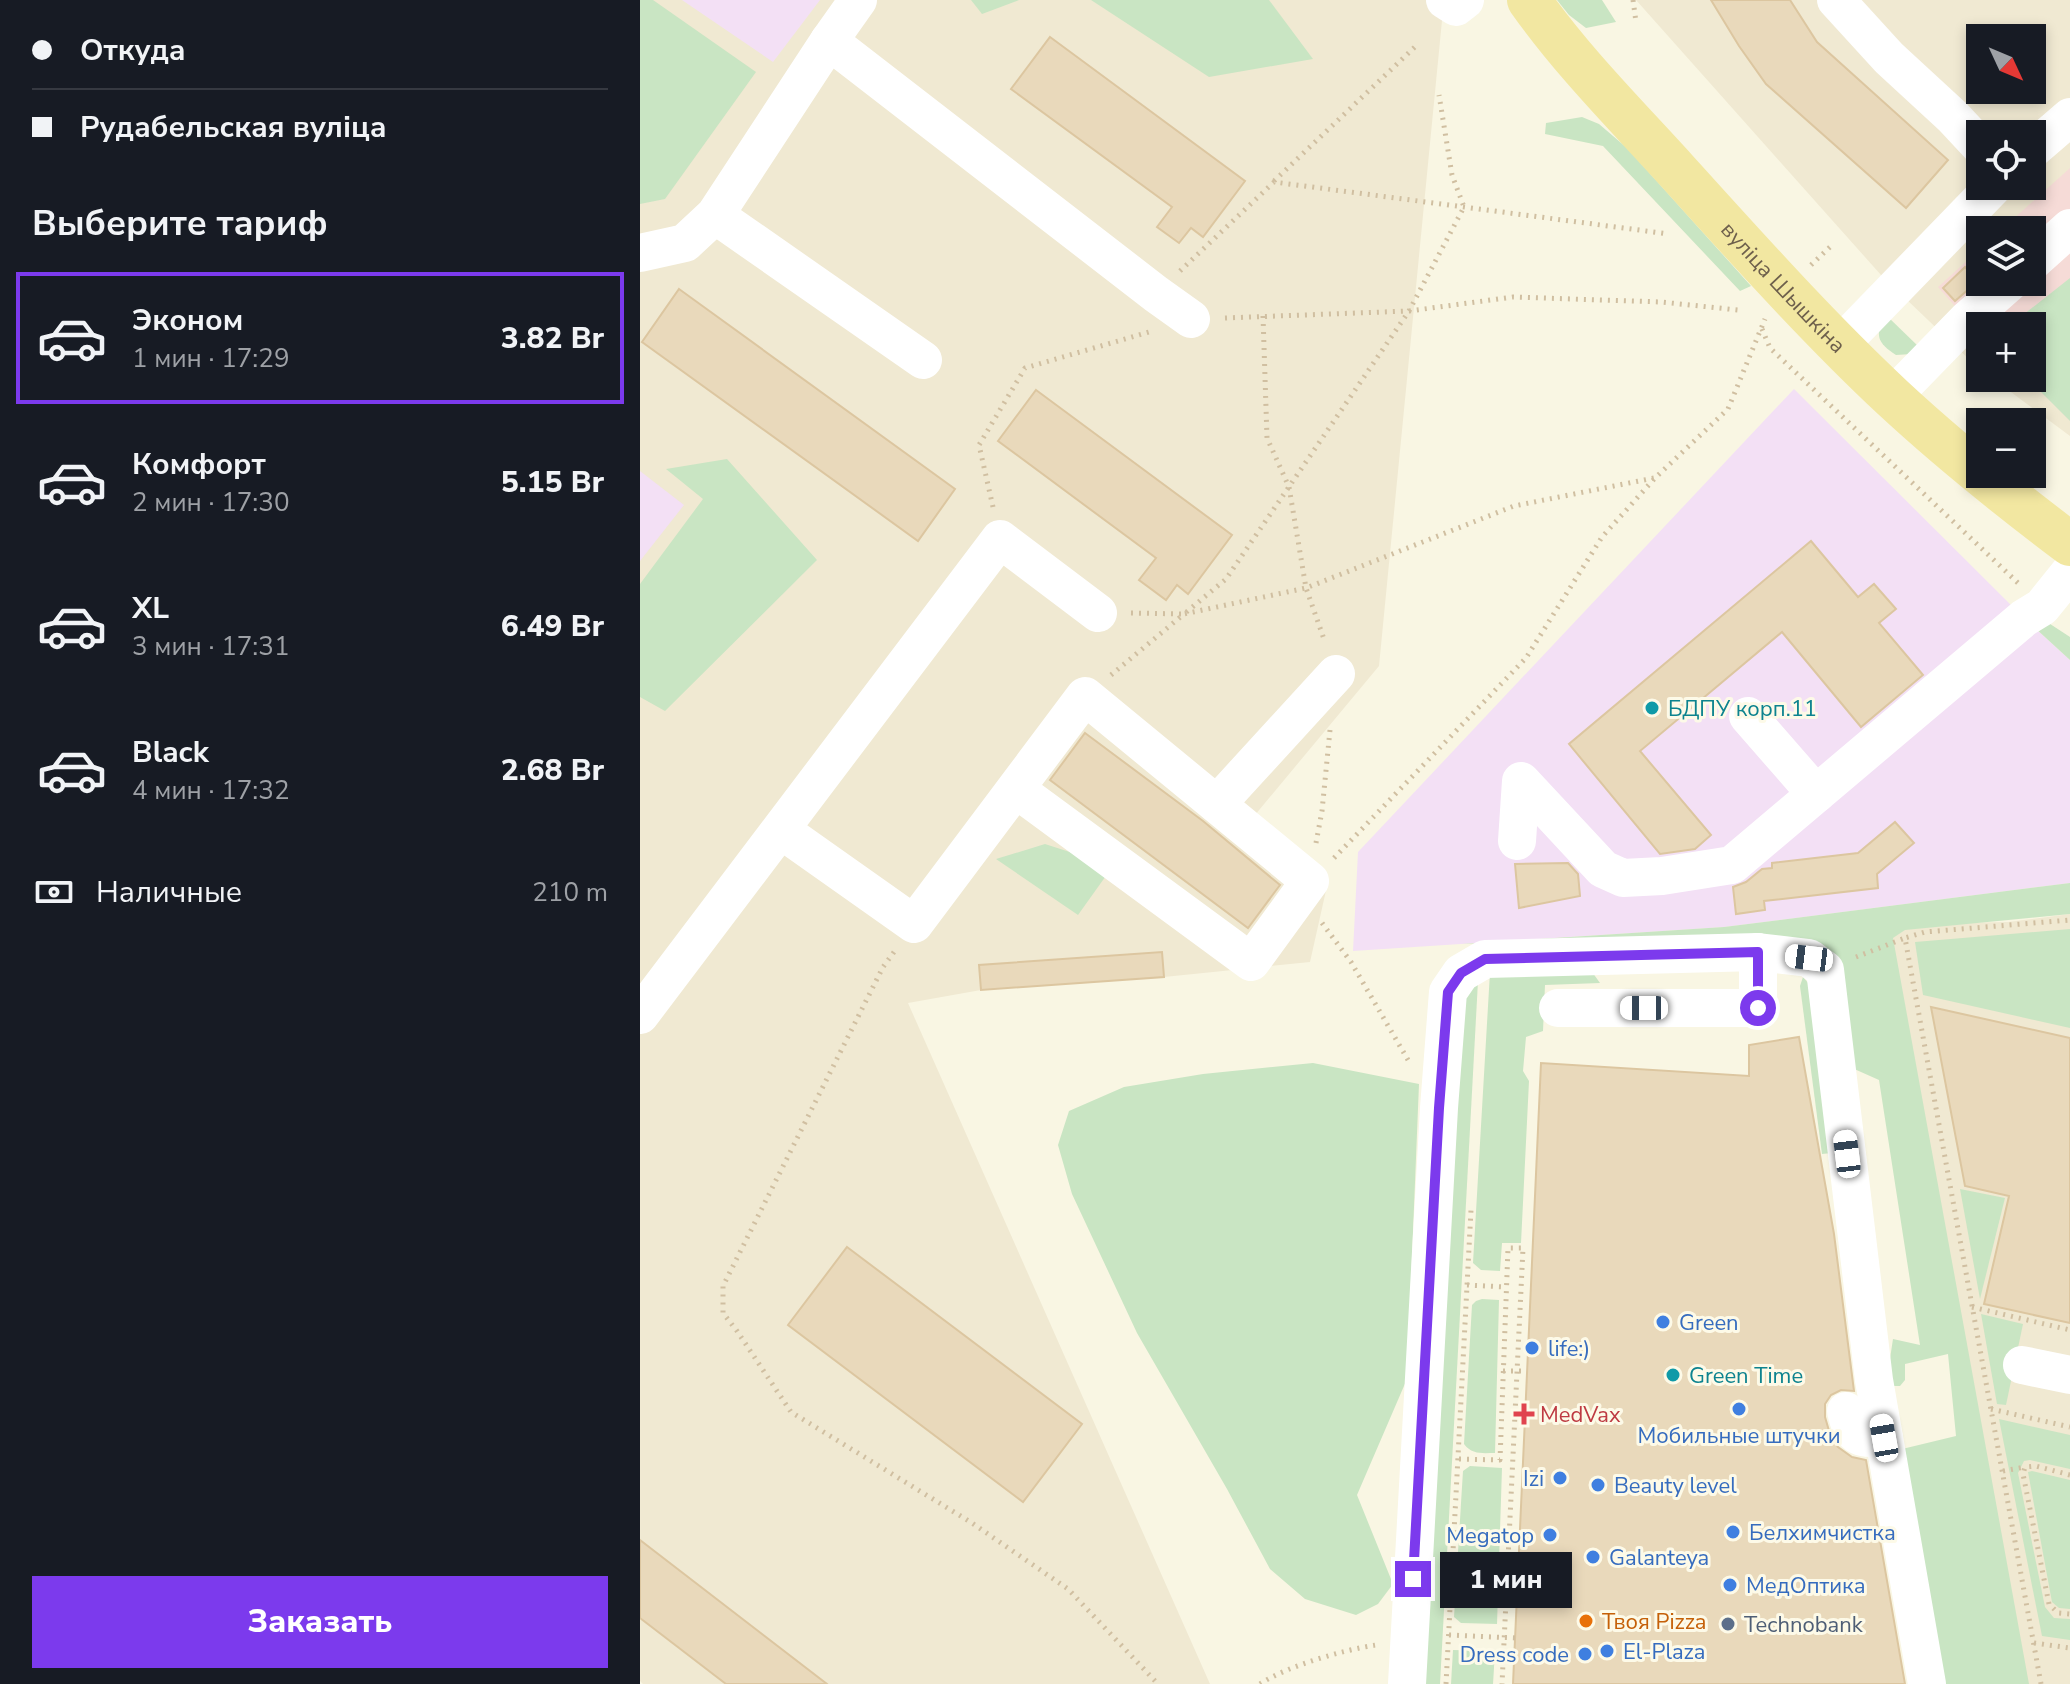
<!DOCTYPE html>
<html lang="ru">
<meta charset="utf-8">
<style>
:root{--surface:#171b24;--page:#20242c;--text:#f1f3f6;--muted:#9ea1a6;--line:#363941;--accent:#7c3aed}
body{margin:0;font-family:"Nunito Sans",sans-serif;background:var(--page);color:var(--text);height:100vh;display:flex;flex-direction:column;font-size:30px;white-space:nowrap}
*{box-sizing:border-box;margin:0}
p{font-size:26px;color:var(--muted)}
.icon{flex:none;width:44px;height:44px;fill:none;stroke:currentColor;stroke-width:2;stroke-linecap:round;stroke-linejoin:round}
.map{position:relative;flex:1;overflow:hidden}
.sheet{display:flex;flex-direction:column;background:var(--surface);width:640px}
.sheet>*{flex:none}
.guide{display:grid;align-content:center;height:176px;padding:0 32px;background:var(--surface)}
.needle{width:52px;rotate:134deg}
.buttons{position:absolute;left:1326px;top:24px;display:grid;gap:16px}
.buttons a{display:grid;place-items:center;width:80px;height:80px;border-radius:0px;background:var(--surface);box-shadow:0 4px 12px #0003;font-size:40px}
.end{position:absolute;width:36px;height:36px;margin:-18px;border:10px solid #7c3aed;background:#fff;box-shadow:0 0 0 4px #fff}
.from{border-radius:50%}
.bubble{position:absolute;height:56px;border-radius:0px;background:var(--surface);box-shadow:0 4px 12px #0003;font-size:26px;font-weight:800;line-height:56px;text-align:center}
.car{position:absolute;width:24px;height:48px;margin:-24px -12px;border-radius:10px;box-shadow:0 0 6px 2px #0007;background:linear-gradient(#fff 24%,#345 0 40%,#fff 0 76%,#345 0 86%,#fff 0)}
.guide b{display:flex;align-items:center;gap:28px;height:76px;font-size:30px}
.guide b+b{border-top:2px solid var(--line)}
.guide i{width:20px;height:20px;background:var(--text)}
ul{padding:0;list-style:none}
li{display:flex;align-items:center;gap:24px;height:132px;margin:0 16px 12px;padding:0 16px;border:4px solid transparent;border-radius:0px}
li div{flex:1}
li b{display:block;font-size:30px}
li em{font-style:normal;font-weight:800}
li.current{border-color:var(--accent)}
li>.icon{width:72px;height:72px;stroke-width:1.5}
h2{padding:0 32px;font-size:36px;line-height:96px}
.pay{display:flex;align-items:center;gap:20px;height:88px;padding:0 32px;font-size:30px}
.pay p{margin-inline-start:auto}
.cta{display:flex;gap:16px;margin-top:auto;padding:16px 32px}
.cta a{flex:1;height:92px;border-radius:0px;background:var(--accent);color:#fff;font-size:32px;font-weight:800;line-height:92px;text-align:center}
main{display:flex;flex:1;min-height:0}
.map>svg:first-child{display:block}
</style>
<main>
<section class="sheet">
<div class="guide">
<b><i class="from"></i>Откуда</b>
<b><i></i>Рудабельская вуліца</b>
</div>
<h2>Выберите тариф</h2>
<ul>
<li class="current"><svg class="icon" aria-label="car" viewBox="0 0 24 24"><path d="M5 17H2v-5l4-1 3-4h7l3 4 3 1v5h-3M9 17h6M6 11h13"/><circle cx="7" cy="17" r="2"/><circle cx="17" cy="17" r="2"/></svg><div><b>Эконом</b><p>1 мин · 17:29</p></div><em>3.82 Br</em></li>
<li><svg class="icon" aria-label="car" viewBox="0 0 24 24"><path d="M5 17H2v-5l4-1 3-4h7l3 4 3 1v5h-3M9 17h6M6 11h13"/><circle cx="7" cy="17" r="2"/><circle cx="17" cy="17" r="2"/></svg><div><b>Комфорт</b><p>2 мин · 17:30</p></div><em>5.15 Br</em></li>
<li><svg class="icon" aria-label="car" viewBox="0 0 24 24"><path d="M5 17H2v-5l4-1 3-4h7l3 4 3 1v5h-3M9 17h6M6 11h13"/><circle cx="7" cy="17" r="2"/><circle cx="17" cy="17" r="2"/></svg><div><b>XL</b><p>3 мин · 17:31</p></div><em>6.49 Br</em></li>
<li><svg class="icon" aria-label="car" viewBox="0 0 24 24"><path d="M5 17H2v-5l4-1 3-4h7l3 4 3 1v5h-3M9 17h6M6 11h13"/><circle cx="7" cy="17" r="2"/><circle cx="17" cy="17" r="2"/></svg><div><b>Black</b><p>4 мин · 17:32</p></div><em>2.68 Br</em></li>
</ul>
<div class="pay"><svg class="icon" aria-label="cash" viewBox="0 0 24 24"><path d="M3 7h18v10H3z"/><circle cx="12" cy="12" r="2"/></svg>Наличные<p>210 m</p></div>
<div class="cta"><a>Заказать</a></div>
</section>
<div class="map">
<svg width="1430" height="1684" viewBox="0 0 1430 1684">
<rect width="100%" height="100%" fill="#f9f6e3"/>
<g fill="#f0e9d2" fill-rule="evenodd">
<polygon points="0,0 804,0 739,666 615,815 687,886 670,962 524,977 341,990 268,1003 570,1684 3,1684 0,1681"/>
<path d="M996,0h434v436l-78,-58h40v-52h-52v43l-4,-3 -95,-91zM1340,38h52v52h-52zM1340,134h52v52h-52zM1340,230h52v52h-52z"/>
<polygon points="1430,914 1430,1684 1362,1684 1249,924 1368,922"/>
</g>
<g fill="#f3e0f5">
<polygon points="42,0 180,0 133,62"/>
<polygon points="1154,389 1384,618 1430,660 1430,883 1084,927 713,951 718,852"/>
<polygon points="0,471 44,505 0,561"/>
</g>
<polygon fill="#f6dbd7" points="1430,168 1430,421 1387,378 1392,378 1392,326 1340,326 1327,320 1298,287 1340,249 1340,282 1392,282 1392,230 1361,230"/>
<g fill="#c9e5c3">
<polygon points="0,0 13,0 116,72 25,199 0,204"/>
<polygon points="331,0 379,0 342,14"/>
<polygon points="451,0 629,0 673,59 569,77"/>
<polygon points="917,0 962,0 976,22 946,28 929,15"/>
<polygon points="942,117 959,124 987,148 1111,286 1100,291 963,146 905,134 906,123"/>
<polygon points="1430,278 1430,421 1387,378 1392,378 1392,326 1369,326"/>
<path d="M1246,315l34,33 -8,6 -16,1c-19,-12 -22,-21 -10,-40z"/>
<polygon points="87,459 177,560 25,711 0,697 0,584 63,499 26,469"/>
<polygon points="1404,620 1430,637 1430,660 1394,627"/>
<polygon points="405,844 473,866 438,915 356,859"/>
<polygon points="1430,883 1430,914 1265,930 1253,938 1389,1684 1300,1684 1258,1450 1316,1436 1308,1354 1265,1364 1265,1380 1260,1386 1253,1386 1247,1378 1253,1339 1280,1345 1239,1080 1212,1068 1198,961 1097,936 822,944 1084,927"/>
<polygon points="1430,929 1430,1028 1283,995 1275,942"/>
<polygon points="950,969 960,983 905,985 903,1031 886,1037 883,1071 889,1081 881,1243 862,1243 860,1271 841,1270 833,1263 850,972"/>
<polygon points="1163,977 1169,984 1192,1153 1182,1154 1160,986"/>
<polygon points="838,981 800,1684 779,1684 815,1010"/>
<polygon points="673,1063 779,1084 767,1379 717,1495 753,1584 738,1604 716,1615 665,1599 630,1569 587,1489 497,1333 432,1194 418,1145 429,1111 484,1087 563,1074"/>
<polygon points="1320,1189 1365,1198 1340,1299"/>
<path d="M842,1299l17,1 -4,153c-12,0 -23,2 -31,-9l8,-139 4,-4z"/>
<polygon points="1341,1314 1383,1324 1366,1405 1357,1404"/>
<polygon points="1359,1419 1430,1435 1430,1469 1390,1460 1384,1461 1378,1473 1405,1607 1414,1618 1430,1619 1430,1640 1402,1636"/>
<polygon points="830,1466 862,1468 857,1624 821,1623 814,1617 823,1471"/>
<polygon points="1392,1471 1430,1480 1430,1609 1419,1608 1412,1602 1388,1472"/>
<polygon points="813,1650 855,1651 853,1684 811,1684"/>
</g>
<g fill="#e9d9bb" stroke="#dcc6a0" stroke-width="2">
<polygon points="1071,0 1150,0 1177,42 1308,160 1266,208 1126,84 1099,46"/>
<polygon points="410,37 605,181 563,237 551,228 539,243 517,227 532,207 371,89"/>
<polygon points="1325,267 1338,281 1315,301 1303,288"/>
<polygon points="39,289 315,489 278,541 2,342"/>
<polygon points="396,390 592,535 548,594 537,585 526,600 499,580 516,558 358,441"/>
<polygon points="1171,541 1218,597 1234,584 1256,609 1239,623 1283,675 1221,727 1142,632 1000,751 1071,835 1055,849 1020,854 929,744"/>
<polygon points="445,733 563,821 640,885 608,928 410,780"/>
<polygon points="1255,822 1274,843 1237,874 1238,888 1124,901 1125,910 1096,914 1093,887 1106,882 1122,869 1132,868 1132,863 1218,853"/>
<polygon points="928,863 938,874 940,896 879,908 875,864"/>
<polygon points="522,952 524,977 341,990 339,965"/>
<polygon points="1291,1007 1430,1038 1430,1323 1344,1304 1369,1196 1325,1186"/>
<polygon points="1159,1037 1194,1234 1214,1391 1201,1390 1191,1395 1185,1404 1185,1417 1190,1434 1198,1447 1212,1457 1226,1460 1265,1684 873,1684 901,1063 1109,1076 1109,1045"/>
<polygon points="207,1247 442,1424 383,1502 148,1325"/>
<polygon points="0,1540 122,1634 187,1684 86,1684 0,1618"/>
</g>
<g fill="none" stroke-linecap="round" stroke-linejoin="round">
<g stroke="#d0bfa1" stroke-width="5" stroke-dasharray="2 6" stroke-linecap="butt">
<polyline points="993,0 996,22"/>
<polyline points="634,181 778,44"/>
<polyline points="1171,265 1191,246"/>
<polyline points="540,271 634,182 1029,234"/>
<polyline points="623,316 627,438 649,487 666,588 685,642"/>
<polyline points="585,318 769,311 873,297 1021,302 1098,310"/>
<polyline points="1122,329 1130,348 1378,583"/>
<polyline points="353,507 339,445 385,368 509,332"/>
<polyline points="491,613 544,614 586,579 769,311 824,207 812,175 799,95"/>
<polyline points="471,675 544,614 666,588 874,506 1014,478"/>
<polyline points="676,843 682,811 690,730"/>
<polyline points="694,858 886,658 962,537 1015,478 1088,409 1125,319"/>
<polyline points="682,923 711,962 768,1060"/>
<polyline points="254,952 243,967 83,1286 83,1313 97,1331 151,1412 332,1523 428,1589 518,1684"/>
<polyline points="1216,957 1265,938"/>
<polyline points="827,1285 866,1287"/>
<polyline points="1332,1307 1430,1330"/>
<polyline points="863,1371 886,1371"/>
<polyline points="1351,1409 1430,1427"/>
<polyline points="819,1459 860,1460 868,1248 883,1248 862,1684"/>
<polyline points="1363,1471 1385,1467"/>
<polyline points="1430,1475 1396,1466 1385,1467 1383,1474 1409,1604 1418,1613 1430,1614"/>
<polyline points="809,1635 876,1638"/>
<polyline points="1394,1643 1430,1648"/>
<path d="M620,1684c27,-18 83,-34 116,-39"/>
<polyline points="806,1684 831,1210"/>
<polyline points="1401,1684 1265,938 1285,932 1430,920"/>
</g>
<g stroke="#fff" stroke-width="38">
<polyline points="805,0 816,7 825,0"/>
<polyline points="1196,0 1249,58 1313,117 1340,146"/>
<polyline points="189,41 516,294 551,319"/>
<polyline points="1392,150 1430,117"/>
<polyline points="75,215 283,360"/>
<polyline points="0,253 45,243 75,215 189,41 218,0"/>
<polyline points="1392,262 1430,228"/>
<polyline points="1200,345 1354,186"/>
<polyline points="1252,397 1327,320 1370,282"/>
<polyline points="1108,716 1176,794"/>
<polyline points="577,804 696,674"/>
<polyline points="141,830 274,924 445,696 670,881 611,962 377,790"/>
<polyline points="877,841 881,781 963,869 983,878 1022,876 1092,865 1384,618 1402,607 1430,572"/>
<polyline points="918,1008 1118,1008 1118,952"/>
<polyline points="0,1015 360,539 458,613"/>
<polyline points="1382,1365 1430,1375"/>
<path d="M1206,1411c6,26 11,28 38,27"/>
<polyline points="767,1684 799,1108 808,992 821,973 845,959 1118,952 1169,958 1185,970 1234,1380 1287,1684"/>
</g>
<path stroke="#f2e7a1" stroke-width="44" id="s1" d="M889,0c43,61 97,115 147,170 70,77 140,156 217,228 56,52 116,100 177,146"/>
</g>
<g fill="none" stroke-linecap="round" stroke-linejoin="round">
<polyline stroke="#7c3aed" stroke-width="10" points="773,1579 799,1108 808,992 821,973 845,959 1118,952 1118,1008"/>
</g>
<g fill="#0f9aa8" stroke="#fdfae8" stroke-width="3">
<circle cx="1012" cy="708" r="8"/>
<circle cx="1033" cy="1375" r="8"/>
</g>
<g fill="#3f7fe0" stroke="#fdfae8" stroke-width="3">
<circle cx="1023" cy="1322" r="8"/>
<circle cx="892" cy="1348" r="8"/>
<circle cx="1099" cy="1409" r="8"/>
<circle cx="920" cy="1478" r="8"/>
<circle cx="958" cy="1485" r="8"/>
<circle cx="1093" cy="1532" r="8"/>
<circle cx="910" cy="1535" r="8"/>
<circle cx="953" cy="1557" r="8"/>
<circle cx="1090" cy="1585" r="8"/>
<circle cx="967" cy="1651" r="8"/>
<circle cx="945" cy="1654" r="8"/>
</g>
<path fill="#e0444e" stroke="#fdfae8" stroke-width="3" d="M880 1402h8v8h8v8h-8v8h-8v-8h-8v-8h8z"/>
<circle fill="#e8710a" stroke="#fdfae8" stroke-width="3" cx="946" cy="1621" r="8"/>
<circle fill="#5c6f8a" stroke="#fdfae8" stroke-width="3" cx="1088" cy="1624" r="8"/>
<g text-anchor="middle" stroke-width="6" stroke-linejoin="round" paint-order="stroke">
<g font-size="22" fill="#6e604c" stroke="#fdfae8">
<text dy="8" stroke="none"><textPath href="#s1" startOffset="384">вуліца Шышкіна</textPath></text>
</g>
<g font-size="22" fill="#0d838f" stroke="#fdfae8" text-anchor="start">
<text x="1028" y="716">БДПУ корп.11</text>
<text x="1049" y="1383">Green Time</text>
</g>
<g font-size="22" fill="#366cbe" stroke="#fdfae8" text-anchor="start">
<text x="1039" y="1330">Green</text>
<text x="908" y="1356">life:)</text>
<text x="1099" y="1443" text-anchor="middle">Мобильные штучки</text>
<text x="904" y="1486" text-anchor="end">Izi</text>
<text x="974" y="1493">Beauty level</text>
<text x="1109" y="1540">Белхимчистка</text>
<text x="894" y="1543" text-anchor="end">Megatop</text>
<text x="969" y="1565">Galanteya</text>
<text x="1106" y="1593">МедОптика</text>
<text x="983" y="1659">El-Plaza</text>
<text x="929" y="1662" text-anchor="end">Dress code</text>
</g>
<g font-size="22" fill="#be3a42" stroke="#fdfae8" text-anchor="start">
<text x="900" y="1422">MedVax</text>
</g>
<g font-size="22" fill="#c56008" stroke="#fdfae8" text-anchor="start">
<text x="962" y="1629">Твоя Pizza</text>
</g>
<g font-size="22" fill="#4e5e75" stroke="#fdfae8" text-anchor="start">
<text x="1104" y="1632">Technobank</text>
</g>
</g>
</svg>
<div class="buttons">
<a><svg class="needle" viewBox="-14 -14 28 28"><path d="M0-13l5 13h-10z" fill="#e53935"/><path d="M0 13l5-13h-10z" fill="#9ea1a6"/></svg></a>
<a><svg class="icon" aria-label="locate" viewBox="0 0 24 24"><circle cx="12" cy="12" r="6"/><path d="M12 2v4M12 18v4M2 12h4M18 12h4"/></svg></a>
<a><svg class="icon" aria-label="layers" viewBox="0 0 24 24"><path d="M12 4l9 5-9 5-9-5zM3 14l9 5 9-5"/></svg></a>
<a>+</a>
<a>−</a>
</div>
<i class="end from" style="left:1118px;top:1008px"></i>
<i class="end" style="left:773px;top:1579px"></i>
<div class="bubble" style="left:800px;top:1552px;width:132px">1 мин</div>
<i class="car" style="left:1169px;top:958px;rotate:277deg"></i>
<i class="car" style="left:1004px;top:1008px;rotate:270deg"></i>
<i class="car" style="left:1207px;top:1154px;rotate:353deg"></i>
<i class="car" style="left:1244px;top:1438px;rotate:350deg"></i>
</div>
</main>
